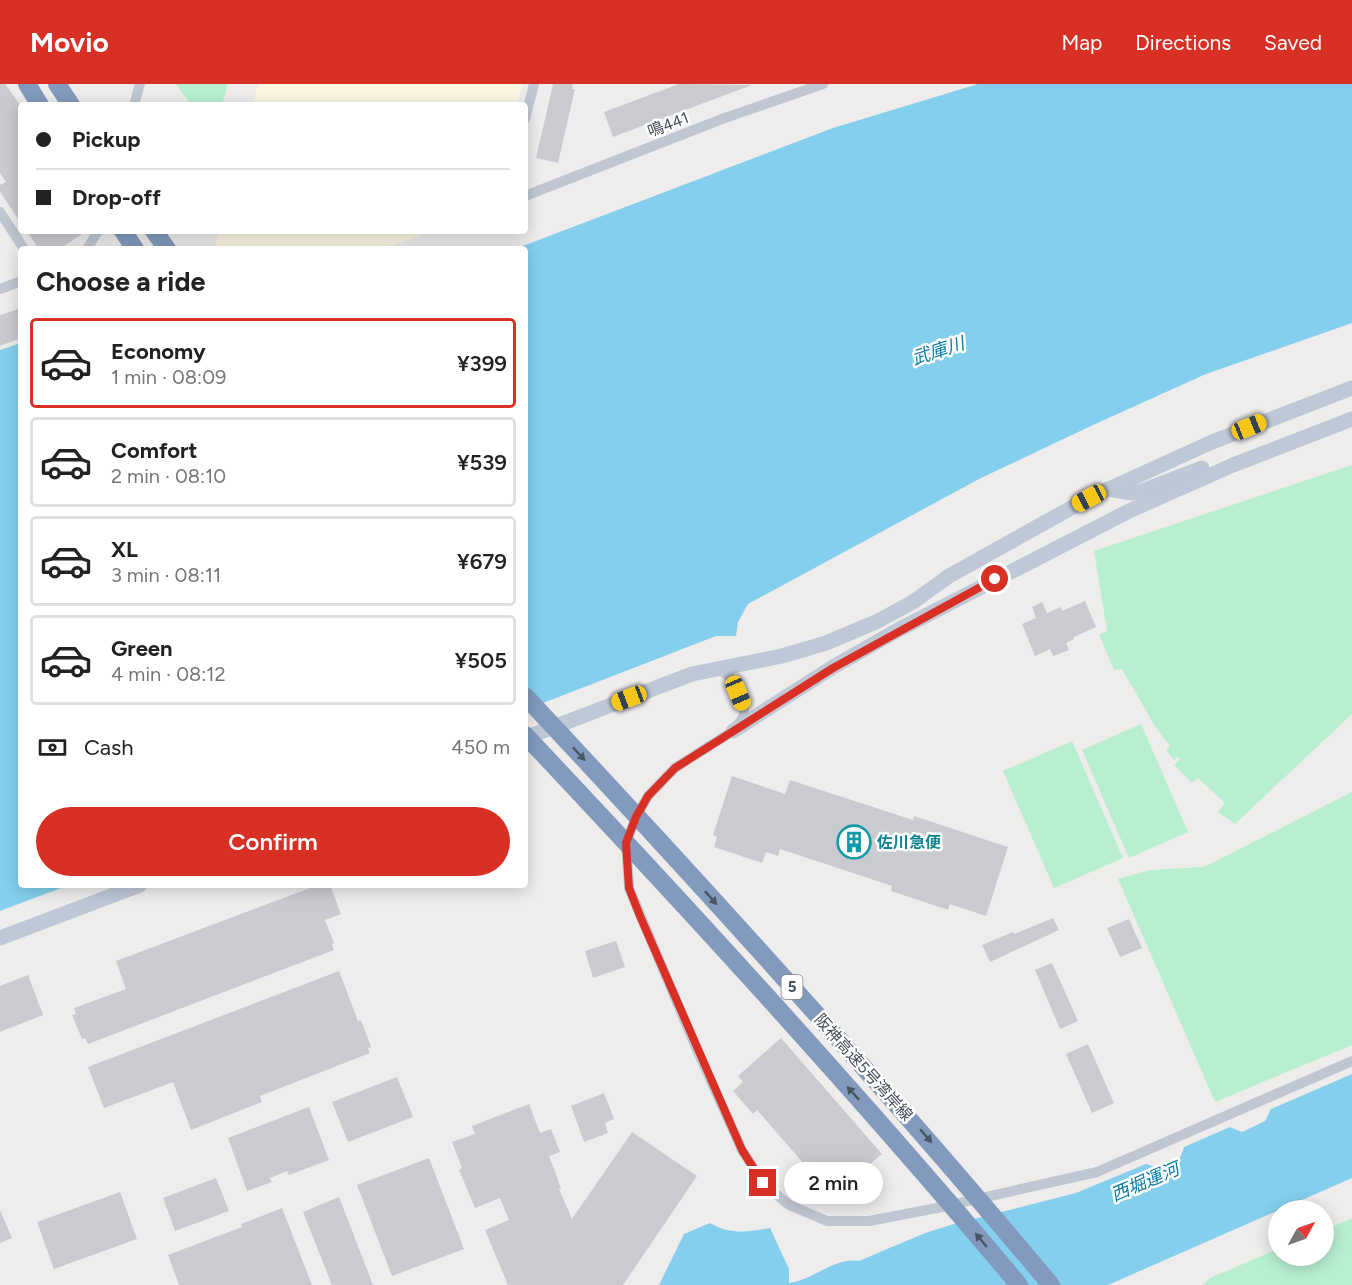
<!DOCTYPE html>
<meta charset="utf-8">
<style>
:root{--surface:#fff;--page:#f2f2f2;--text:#222;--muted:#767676;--line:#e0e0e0;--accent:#d93025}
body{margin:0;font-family:Figtree,"Noto Sans JP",sans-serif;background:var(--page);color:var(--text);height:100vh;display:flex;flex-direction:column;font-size:22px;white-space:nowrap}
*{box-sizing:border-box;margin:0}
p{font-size:20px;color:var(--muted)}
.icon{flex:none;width:33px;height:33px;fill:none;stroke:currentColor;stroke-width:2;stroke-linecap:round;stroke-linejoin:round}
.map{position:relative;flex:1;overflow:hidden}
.drawer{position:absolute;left:18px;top:162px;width:510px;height:642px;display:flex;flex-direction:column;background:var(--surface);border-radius:6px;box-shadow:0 3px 15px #0003}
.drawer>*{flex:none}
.top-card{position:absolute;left:18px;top:18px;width:510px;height:132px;border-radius:6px;box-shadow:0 3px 15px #0003;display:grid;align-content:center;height:132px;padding:0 18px;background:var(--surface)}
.needle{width:39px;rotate:50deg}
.controls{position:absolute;left:1268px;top:1116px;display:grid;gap:12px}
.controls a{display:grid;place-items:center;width:66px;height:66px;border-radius:50%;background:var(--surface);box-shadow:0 3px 15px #0003;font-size:30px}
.end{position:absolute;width:27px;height:27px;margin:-14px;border:8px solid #d93025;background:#fff;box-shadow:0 0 0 3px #fff}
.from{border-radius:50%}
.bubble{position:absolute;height:42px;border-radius:21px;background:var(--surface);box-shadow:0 3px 15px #0003;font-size:20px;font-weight:600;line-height:42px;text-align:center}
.car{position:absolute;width:18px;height:36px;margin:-18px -9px;border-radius:8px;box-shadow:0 0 4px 2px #0007;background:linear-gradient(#f5c518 24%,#345 0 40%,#f5c518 0 76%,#345 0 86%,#f5c518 0)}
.top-card b{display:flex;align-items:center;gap:21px;height:57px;font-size:22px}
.top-card b+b{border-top:2px solid var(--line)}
.top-card i{width:15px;height:15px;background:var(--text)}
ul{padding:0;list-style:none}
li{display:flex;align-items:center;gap:18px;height:90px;margin:0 12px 9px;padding:0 6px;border:3px solid var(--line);border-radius:6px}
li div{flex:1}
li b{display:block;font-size:22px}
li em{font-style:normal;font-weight:600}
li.active{border-color:var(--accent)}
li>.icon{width:54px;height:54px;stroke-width:1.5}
h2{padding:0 18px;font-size:27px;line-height:72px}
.pay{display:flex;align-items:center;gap:15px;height:66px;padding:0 18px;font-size:22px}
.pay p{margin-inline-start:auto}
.primary-button{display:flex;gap:12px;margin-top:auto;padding:12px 18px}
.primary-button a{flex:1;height:69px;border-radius:36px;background:var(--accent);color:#fff;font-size:24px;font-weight:600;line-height:69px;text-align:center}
header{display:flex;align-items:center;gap:36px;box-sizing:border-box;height:84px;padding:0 30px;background:var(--accent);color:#fff}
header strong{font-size:28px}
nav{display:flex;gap:33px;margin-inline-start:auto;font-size:21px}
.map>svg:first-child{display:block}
</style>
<header>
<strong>Movio</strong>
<nav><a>Map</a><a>Directions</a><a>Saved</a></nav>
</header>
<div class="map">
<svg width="1352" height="1201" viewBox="0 0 1352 1201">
<rect width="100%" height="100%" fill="#efecec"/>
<g fill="#fcf7e3">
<polygon points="258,0 523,0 517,21 253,21"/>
<polygon points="219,147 433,147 381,165 214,165"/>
</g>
<g fill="#b8efd1">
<polygon points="176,0 228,0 222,21 191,21"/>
<polygon points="1352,381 1352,630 1235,740 1218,728 1225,719 1198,694 1192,699 1174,681 1180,675 1177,673 1174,676 1166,666 1170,662 1156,644 1122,585 1114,586 1099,551 1107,547 1094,467"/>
<polygon points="1141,640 1188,748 1129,774 1082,666"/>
<polygon points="1072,657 1123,774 1054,804 1003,687"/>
<polygon points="1352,708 1352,961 1215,1018 1118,795 1150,786 1204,783"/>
<polygon points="1352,1134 1352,1201 1203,1201 1210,1194 1278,1165 1278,1172 1323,1172 1323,1147"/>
</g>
<g fill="#84cfed">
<polygon points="978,0 1352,0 1352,239 1206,290 1093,341 979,395 748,520 738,538 736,552 716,552 525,626 525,165 515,165 833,44"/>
<polygon points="21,259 21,801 69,801 0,827 0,266"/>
<path d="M1352,990v104l-244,107h-449l25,-51 26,-11c20,12 38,9 60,5l19,41v14c24,-3 46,-26 70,-22l66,-28 29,-9 122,-31 70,-29 12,4 22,-10 4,-11 46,-20 12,5 23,-11 6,-12z"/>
</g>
<g fill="#c9cbd1">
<polygon points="0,0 5,0 21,22 21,139 0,108 0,101 6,98 0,89"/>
<polygon points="553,0 573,0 572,5 575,5 558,79 536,74"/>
<polygon points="679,0 752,1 613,53 604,28"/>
<polygon points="27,147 86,147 60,165 39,165"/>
<polygon points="21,224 21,254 0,262 0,231"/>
<polygon points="1085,517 1096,543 1074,553 1074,555 1066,559 1069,566 1053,572 1050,565 1035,572 1022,540 1036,534 1032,523 1042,518 1047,529 1061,523 1062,527"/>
<polygon points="732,692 785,710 790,696 913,736 914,732 1008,763 986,832 950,820 948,826 891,807 892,802 780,765 778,772 766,768 762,779 714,763 717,753 713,751"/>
<polygon points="318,801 330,801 341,830 325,836 334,859 332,860 334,866 88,960 85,954 82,955 72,931 76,930 74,924 126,905 116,877"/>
<polygon points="1053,834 1059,846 990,878 982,861 1013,848 1014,850"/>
<polygon points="1129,835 1142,864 1120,873 1107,844"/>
<polygon points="616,857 625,883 593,894 585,867"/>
<polygon points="1052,879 1078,937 1060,945 1035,886"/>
<polygon points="339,887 358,937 361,936 371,963 368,964 370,969 260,1012 262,1018 191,1046 173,998 104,1024 88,983"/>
<polygon points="28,891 43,931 0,948 0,902"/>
<polygon points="781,954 882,1070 832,1112 757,1026 753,1030 733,1007 743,998 738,992"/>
<polygon points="1088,960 1114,1019 1092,1029 1066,970"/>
<polygon points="397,993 413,1033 348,1058 332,1018"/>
<polygon points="604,1009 614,1035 605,1039 608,1049 584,1058 571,1022"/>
<polygon points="529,1020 540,1049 551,1045 560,1068 549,1072 561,1104 559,1105 572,1135 632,1048 697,1092 623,1201 508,1201 485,1146 509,1136 500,1114 475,1124 459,1086 462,1084 452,1058 475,1050 472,1042"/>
<polygon points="309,1023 329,1076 289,1091 287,1087 270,1094 272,1098 247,1107 228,1054"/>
<polygon points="429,1074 464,1165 392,1192 357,1101"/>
<polygon points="216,1094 229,1127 175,1147 163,1114"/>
<polygon points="120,1108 137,1155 54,1185 37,1138"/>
<polygon points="339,1113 373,1201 332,1201 303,1128"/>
<polygon points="282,1124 312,1201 179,1201 168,1171 242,1143 241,1140"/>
<polygon points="0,1126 12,1154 0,1159"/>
</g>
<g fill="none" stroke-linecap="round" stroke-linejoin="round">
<g stroke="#bfc7d2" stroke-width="10">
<polyline points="134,21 140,0"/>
<polyline points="525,35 534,0"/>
<polyline points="525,112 722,35 823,0"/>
<polyline points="0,128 24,165"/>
<polyline points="87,165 98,147"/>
<polyline points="0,205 21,197"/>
<polyline points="714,586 722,587 733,596 744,622 744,632 733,647 675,684 648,712 636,733 626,759 629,804 697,966 742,1066 763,1099 789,1121 827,1137 869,1137 937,1124 1097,1088 1352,977"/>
</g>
<g stroke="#bec8d6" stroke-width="15">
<polyline points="1108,405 1132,409 1142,407 1202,384"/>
<polyline points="733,647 833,583 898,546 1129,427 1233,381 1352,335"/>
<polyline points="525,654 692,590 782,572 826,559 876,538 913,518 949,492 1089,414 1212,358 1352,304"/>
<polyline points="0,854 140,801"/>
</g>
<g stroke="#829abd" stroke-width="18">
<polyline points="27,0 40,21"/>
<polyline points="57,0 71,21"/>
<polyline points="123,147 135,165"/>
<polyline points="154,147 167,165"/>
<path d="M525,612c180,192 357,387 526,589"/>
<path d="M525,651c169,179 336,361 494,550"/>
</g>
</g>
<defs><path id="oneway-solid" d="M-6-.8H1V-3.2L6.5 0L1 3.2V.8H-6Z" transform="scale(1.5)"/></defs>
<g fill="#4a5664">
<use href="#oneway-solid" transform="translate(579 670) rotate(47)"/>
<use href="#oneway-solid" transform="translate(711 814) rotate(48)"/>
<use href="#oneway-solid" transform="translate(853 1009) rotate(-132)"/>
<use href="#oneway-solid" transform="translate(926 1052) rotate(49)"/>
<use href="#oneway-solid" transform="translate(981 1156) rotate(-130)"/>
</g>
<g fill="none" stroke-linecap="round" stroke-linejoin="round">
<polyline stroke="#d93025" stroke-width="8" points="763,1099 742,1066 640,832 629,804 626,759 636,733 648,712 675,684 833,584 995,495"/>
</g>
<defs>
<symbol id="building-ring" viewBox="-11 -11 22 22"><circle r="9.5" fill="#fff" stroke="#0f9aa8" stroke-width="1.5"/><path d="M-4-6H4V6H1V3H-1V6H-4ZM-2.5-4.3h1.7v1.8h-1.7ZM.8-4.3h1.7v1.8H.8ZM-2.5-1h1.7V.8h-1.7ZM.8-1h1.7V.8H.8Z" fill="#0f9aa8"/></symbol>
</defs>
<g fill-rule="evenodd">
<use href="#building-ring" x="835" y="739" width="38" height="38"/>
</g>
<g text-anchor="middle" stroke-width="5" stroke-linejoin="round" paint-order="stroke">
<rect fill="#fff" stroke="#7c838c" stroke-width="1.5" x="781.5" y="891" width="21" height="24" rx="4.5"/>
<g font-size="15" font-weight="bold" fill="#444e5a">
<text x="792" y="908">5</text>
</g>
<g font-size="16" fill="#444e5a" stroke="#fff">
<text transform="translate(668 40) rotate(-21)" y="6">鳴441</text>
<text transform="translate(864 983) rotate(48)" y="6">阪神高速5号湾岸線</text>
</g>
<g font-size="16" font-weight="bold" fill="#0d838f" stroke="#fff" text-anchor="start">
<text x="877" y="764">佐川急便</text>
</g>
<g font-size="18" font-style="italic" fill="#097ba8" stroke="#fff">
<text transform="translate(938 267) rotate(-18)" y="6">武庫川</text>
<text transform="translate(1145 1098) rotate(-23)" y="6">西堀運河</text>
</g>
</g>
</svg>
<div class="controls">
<a><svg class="needle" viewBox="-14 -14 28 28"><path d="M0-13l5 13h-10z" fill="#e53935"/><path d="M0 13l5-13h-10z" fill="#767676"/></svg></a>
</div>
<i class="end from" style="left:995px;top:495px"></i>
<i class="end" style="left:763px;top:1099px"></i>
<div class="bubble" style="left:784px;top:1078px;width:99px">2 min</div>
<i class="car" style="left:1249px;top:343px;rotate:68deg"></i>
<i class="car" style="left:1089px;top:414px;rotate:242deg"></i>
<i class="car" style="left:738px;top:609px;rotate:157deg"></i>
<i class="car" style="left:629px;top:614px;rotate:249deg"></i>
<div class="top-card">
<b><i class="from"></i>Pickup</b>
<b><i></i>Drop-off</b>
</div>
<section class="drawer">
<h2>Choose a ride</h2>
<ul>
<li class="active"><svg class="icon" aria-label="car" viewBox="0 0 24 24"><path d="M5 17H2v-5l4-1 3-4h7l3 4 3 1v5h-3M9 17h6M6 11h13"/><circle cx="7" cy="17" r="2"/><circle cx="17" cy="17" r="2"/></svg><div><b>Economy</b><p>1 min · 08:09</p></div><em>¥399</em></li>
<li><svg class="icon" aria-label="car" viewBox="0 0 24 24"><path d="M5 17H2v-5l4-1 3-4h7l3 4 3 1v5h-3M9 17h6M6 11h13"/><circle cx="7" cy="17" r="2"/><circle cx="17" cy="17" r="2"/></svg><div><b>Comfort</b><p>2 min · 08:10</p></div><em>¥539</em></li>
<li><svg class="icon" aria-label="car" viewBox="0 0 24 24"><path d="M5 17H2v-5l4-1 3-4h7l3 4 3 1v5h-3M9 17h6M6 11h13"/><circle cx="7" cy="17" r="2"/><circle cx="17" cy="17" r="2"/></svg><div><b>XL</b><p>3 min · 08:11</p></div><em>¥679</em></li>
<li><svg class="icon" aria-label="car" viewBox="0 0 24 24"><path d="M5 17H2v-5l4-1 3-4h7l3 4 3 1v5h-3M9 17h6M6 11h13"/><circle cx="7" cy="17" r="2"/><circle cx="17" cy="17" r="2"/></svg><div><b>Green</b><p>4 min · 08:12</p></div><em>¥505</em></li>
</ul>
<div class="pay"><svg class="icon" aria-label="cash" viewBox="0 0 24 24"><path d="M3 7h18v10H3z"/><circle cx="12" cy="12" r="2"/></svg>Cash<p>450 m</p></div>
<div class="primary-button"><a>Confirm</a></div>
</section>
</div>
